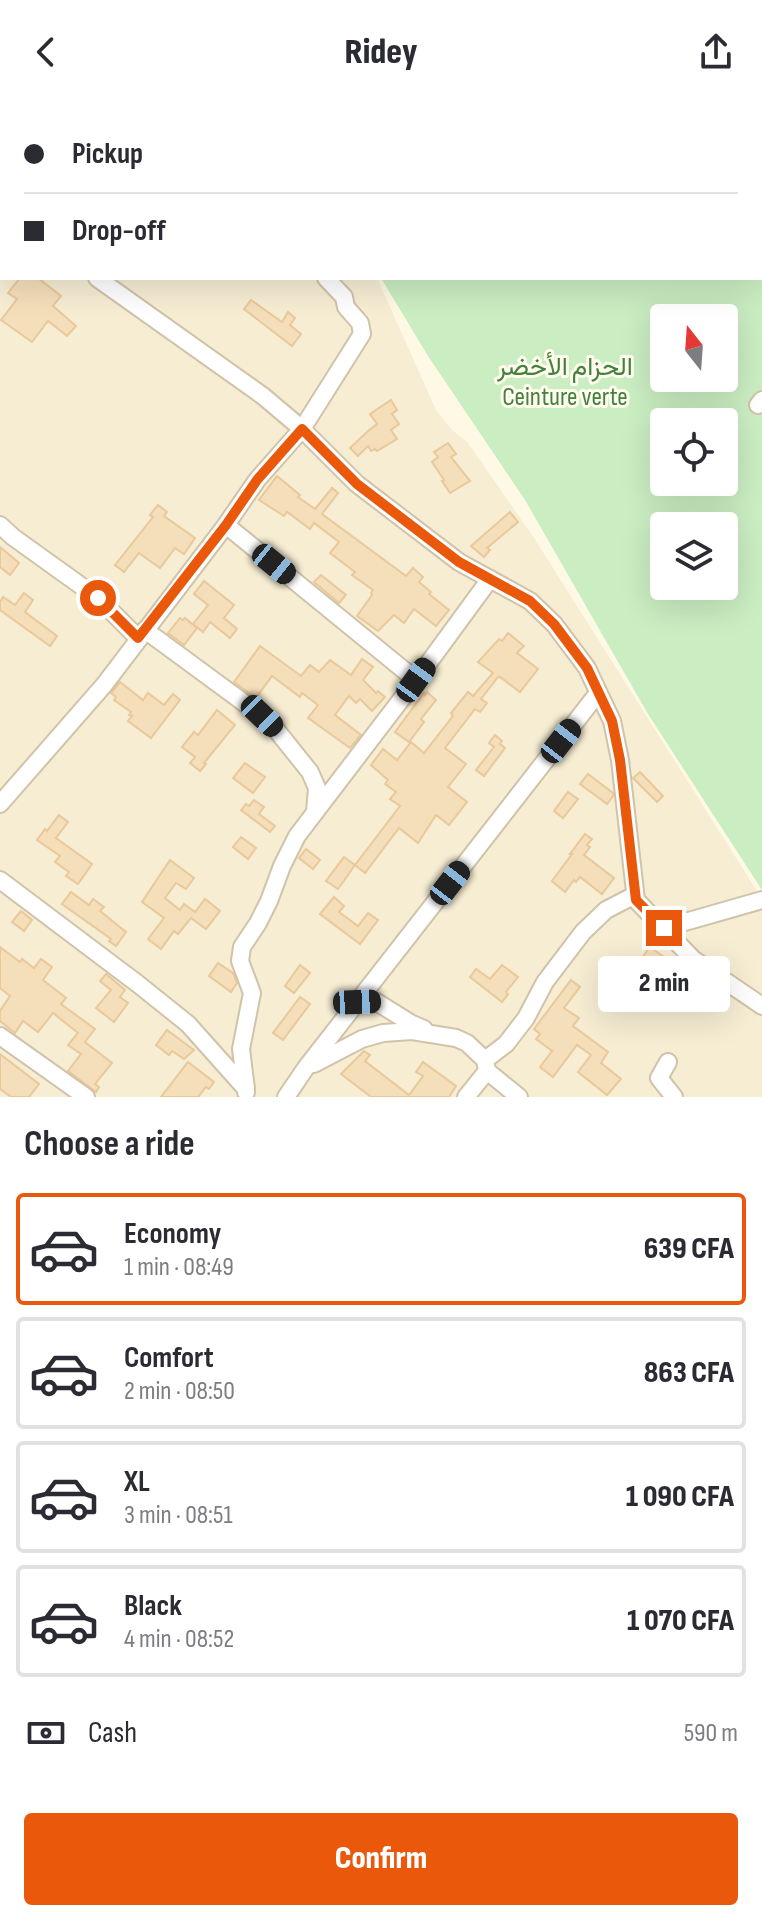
<!DOCTYPE html>
<meta charset="utf-8">
<style>
:root{--surface:#fff;--page:#f2f2f3;--text:#2b2b33;--muted:#7c7c81;--line:#e1e1e2;--accent:#ea580c}
body{margin:0;font-family:"Sofia Sans Condensed",Vazirmatn,sans-serif;background:var(--page);color:var(--text);height:100vh;display:flex;flex-direction:column;font-size:30px;white-space:nowrap}
*{box-sizing:border-box;margin:0}
p{font-size:26px;color:var(--muted)}
.icon{flex:none;width:44px;height:44px;fill:none;stroke:currentColor;stroke-width:2;stroke-linecap:round;stroke-linejoin:round}
.map{position:relative;height:993px;overflow:hidden}
.drawer{display:flex;flex-direction:column;background:var(--surface);flex:1}
.drawer>*{flex:none}
.guide{position:absolute;left:0px;top:0px;width:762px;height:176px;box-shadow:0 8px 32px #0002;display:grid;align-content:center;height:176px;padding:0 24px;background:var(--surface)}
.needle{width:52px;rotate:343deg}
.buttons{position:absolute;left:650px;top:200px;display:grid;gap:16px}
.buttons a{display:grid;place-items:center;width:88px;height:88px;border-radius:8px;background:var(--surface);box-shadow:0 8px 32px #0002;font-size:40px}
.end{position:absolute;width:36px;height:36px;margin:-18px;border:10px solid #ea580c;background:#fff;box-shadow:0 0 0 4px #fff}
.from{border-radius:50%}
.bubble{position:absolute;height:56px;border-radius:8px;background:var(--surface);box-shadow:0 8px 32px #0002;font-size:26px;font-weight:800;line-height:56px;text-align:center}
.car{position:absolute;width:24px;height:48px;margin:-24px -12px;border-radius:10px;box-shadow:0 0 6px 2px #0007;background:linear-gradient(#222 24%,#8ab4d8 0 40%,#222 0 76%,#8ab4d8 0 86%,#222 0)}
.guide b{display:flex;align-items:center;gap:28px;height:76px;font-size:30px}
.guide b+b{border-top:2px solid var(--line)}
.guide i{width:20px;height:20px;background:var(--text)}
ul{padding:0;list-style:none}
li{display:flex;align-items:center;gap:24px;height:112px;margin:0 16px 12px;padding:0 8px;border:4px solid var(--line);border-radius:8px}
li div{flex:1}
li b{display:block;font-size:30px}
li em{font-style:normal;font-weight:800}
li.on{border-color:var(--accent)}
li>.icon{width:72px;height:72px;stroke-width:1.5}
h2{padding:0 24px;font-size:36px;line-height:96px}
.pay{display:flex;align-items:center;gap:20px;height:88px;padding:0 24px;font-size:30px}
.pay p{margin-inline-start:auto}
.cta{display:flex;gap:16px;margin-top:auto;padding:16px 24px}
.cta a{flex:1;height:92px;border-radius:8px;background:var(--accent);color:#fff;font-size:32px;font-weight:800;line-height:92px;text-align:center}
header{display:flex;justify-content:space-between;align-items:center;height:104px;padding:0 24px;background:var(--surface);font-size:36px;font-weight:800}
.map>svg:first-child{display:block}
</style>
<header><svg class="icon" aria-label="back" viewBox="0 0 24 24"><path d="M15 5l-7 7 7 7"/></svg>Ridey<svg class="icon" aria-label="share" viewBox="0 0 24 24"><path d="M12 15V3M7 8l5-5 5 5M5 13v7h14v-7"/></svg></header>
<div class="map">
<svg width="762" height="993" viewBox="0 0 762 993">
<rect width="100%" height="100%" fill="#fef9e5"/>
<polygon fill="#f6edd3" points="0,0 267,0 268,2 2,2 2,174 377,174 436,306 452,326 468,339 534,434 762,795 762,993 0,993"/>
<g fill="#caedc2" fill-rule="evenodd">
<polygon points="272,0 699,0 700,2 273,2"/>
<path d="M760,123l2,4v659l-114,-176 -123,-214 -97,-144 -47,-78h379zM664,214h60v60h-60zM664,318h60v60h-60zM664,422h60v60h-60z"/>
</g>
<g fill="#f5deba" stroke="#e9c899" stroke-width="2">
<polygon points="20,174 38,174 61,192 53,202 76,222 67,232 48,217 32,238 1,216 17,195 8,189"/>
<polygon points="251,196 282,218 288,208 295,214 290,221 301,230 292,242 244,205"/>
<polygon points="391,296 397,306 392,310 399,320 391,326 397,335 377,347 375,345 371,347 368,342 358,352 350,344 368,327 377,320 370,310"/>
<polygon points="448,339 456,350 451,353 470,377 450,389 442,377 444,376 432,358 438,353 434,348"/>
<polygon points="277,372 300,391 298,393 315,405 332,384 338,389 322,410 406,472 413,464 423,473 419,478 431,488 429,490 449,506 436,522 414,505 404,519 394,511 378,527 357,512 372,491 371,489 373,486 352,471 355,468 330,449 339,438 314,419 310,425 287,408 284,412 259,396"/>
<polygon points="158,401 167,408 164,412 195,434 184,450 175,444 160,464 139,449 124,468 115,461 153,413 150,411"/>
<polygon points="510,408 518,418 487,444 490,446 484,453 471,442"/>
<polygon points="0,443 19,459 10,471 0,463"/>
<polygon points="321,471 346,491 339,499 314,478"/>
<polygon points="204,477 234,501 224,514 237,525 230,534 210,518 203,528 193,520 208,501 194,490"/>
<polygon points="24,489 33,496 25,508 57,532 50,542 0,506 0,498 3,493 15,501"/>
<polygon points="180,514 183,516 185,514 197,524 184,541 168,529"/>
<polygon points="508,529 524,542 517,549 538,565 520,588 500,573 498,573 481,595 487,599 480,608 475,605 445,644 466,660 448,683 467,698 449,721 436,711 418,739 399,724 365,769 355,761 400,702 390,695 396,688 385,680 388,676 371,661 383,645 397,656 411,638 424,649 453,612 451,609 468,588 473,592 493,569 478,558 499,535 502,537"/>
<polygon points="260,542 301,572 310,561 319,568 330,556 351,571 362,555 373,563 363,576 376,589 378,587 385,593 372,607 360,595 356,599 349,592 335,611 361,631 350,644 308,614 318,601 302,589 300,593 272,572 256,594 234,578"/>
<polygon points="120,578 143,596 148,589 164,601 173,590 180,596 151,634 128,617 132,612 129,611 131,608 114,596 116,593 111,589"/>
<polygon points="427,588 436,596 421,615 424,618 409,638 395,628 424,589 425,591"/>
<polygon points="217,606 235,621 204,659 206,660 200,667 190,659 195,653 182,643 194,628 198,631"/>
<polygon points="495,631 502,637 500,640 505,644 484,672 476,666 494,643 489,639"/>
<polygon points="245,659 265,673 253,689 233,674"/>
<polygon points="640,668 663,692 657,698 633,674"/>
<polygon points="588,670 613,689 613,692 607,700 580,680"/>
<polygon points="568,688 578,695 563,714 554,707"/>
<polygon points="254,696 264,703 259,710 275,722 270,728 241,706 246,700 249,702"/>
<polygon points="59,711 68,718 56,734 92,760 78,780 66,772 69,768 55,758 60,752 37,736 45,725 47,727"/>
<polygon points="585,730 592,735 587,741 590,743 584,751 614,774 602,790 580,773 576,778 574,776 565,788 552,777 572,750 570,750"/>
<polygon points="241,733 256,744 248,755 233,743"/>
<polygon points="306,745 320,756 313,765 299,754"/>
<polygon points="344,753 355,761 338,785 326,777"/>
<polygon points="170,756 194,774 186,785 176,779 165,794 180,806 184,800 195,808 205,795 220,807 206,825 191,814 178,830 174,827 161,845 148,835 164,814 142,798"/>
<polygon points="71,788 89,801 93,795 104,803 100,807 126,828 116,842 109,837 111,835 62,800"/>
<polygon points="334,793 344,802 339,808 358,822 368,809 378,816 360,840 320,810"/>
<polygon points="21,807 32,816 24,827 12,818"/>
<polygon points="0,843 20,858 22,855 34,864 41,855 52,863 43,876 66,894 61,900 95,925 85,938 112,959 95,980 99,983 96,988 68,967 81,950 68,941 78,929 53,909 38,928 23,917 15,929 0,917 0,907 10,892 0,884"/>
<polygon points="650,843 675,861 663,877 653,869 650,873 647,870 631,891 625,886 640,865 636,862"/>
<polygon points="218,859 233,869 237,879 231,888 209,872"/>
<polygon points="300,861 310,869 294,889 285,882"/>
<polygon points="502,861 518,873 506,888 508,890 502,898 470,873 476,865 490,875"/>
<polygon points="106,870 125,886 120,893 128,899 114,918 96,904 111,886 100,877"/>
<polygon points="571,876 580,883 564,904 579,914 573,922 608,948 601,959 621,975 607,991 578,968 591,951 577,941 553,973 540,963 552,947 536,935 540,930 534,925"/>
<polygon points="300,893 310,900 283,936 273,929"/>
<polygon points="167,926 194,946 184,955 172,947 169,951 156,941"/>
<polygon points="364,947 370,951 365,957 409,991 423,972 416,968 423,958 456,982 449,993 371,993 341,970"/>
<polygon points="0,950 39,980 29,993 11,993 0,985"/>
<polygon points="188,958 214,978 209,985 206,983 198,993 161,993"/>
</g>
<g fill="none" stroke-linecap="round" stroke-linejoin="round">
<defs>
<g id="minor">
<polyline points="85,0 87,2"/>
<polyline points="739,0 740,2"/>
<polyline points="760,49 762,52"/>
<polyline points="0,106 2,108"/>
<polyline points="326,174 344,193 346,203 360,219 362,230 302,325 357,380 459,458 530,497 554,520 587,564 612,617 620,656 636,796 693,855 762,902"/>
<polyline points="758,301 762,296"/>
<polyline points="0,421 13,433 98,494 138,534"/>
<polyline points="226,421 416,576"/>
<polyline points="145,526 262,612 274,623 310,668 317,684 315,708"/>
<polyline points="0,700 104,581 226,421 257,376 302,325 263,292 97,174"/>
<polyline points="0,776 138,880 188,920 246,985 246,988"/>
<polyline points="664,824 762,796"/>
<polyline points="357,898 375,897 412,920 424,925"/>
<polyline points="0,932 86,993"/>
<polyline points="485,956 506,940 526,914 545,878 583,828 606,806 635,791"/>
<polyline points="668,958 659,974 674,993"/>
<polyline points="314,960 362,935 383,929 412,927 456,934 467,939 485,956 487,967 466,993"/>
<polyline points="487,967 519,993"/>
<polyline points="246,985 241,945 252,889 240,857 242,843 258,819 269,797 282,762 297,732 416,576 490,475"/>
<polyline points="286,993 305,965 598,589"/>
</g>
</defs>
<use href="#minor" stroke="#d0c3aa" stroke-width="20"/>
<use href="#minor" stroke="#fff" stroke-width="16"/>
</g>
<g fill="none" stroke-linecap="round" stroke-linejoin="round">
<polyline stroke="#ea580c" stroke-width="10" points="98,494 138,534 226,421 257,376 302,325 357,380 459,458 530,497 554,520 587,564 612,617 620,656 636,796 664,824"/>
</g>
<g text-anchor="middle" stroke-width="6" stroke-linejoin="round" paint-order="stroke">
<g font-size="26" fill="#44803f" stroke="#fffced">
<text x="565" y="271">الحزام الأخضر<tspan x="565" dy="30">Ceinture verte</tspan></text>
</g>
</g>
</svg>
<div class="buttons">
<a><svg class="needle" viewBox="-14 -14 28 28"><path d="M0-13l5 13h-10z" fill="#e53935"/><path d="M0 13l5-13h-10z" fill="#7c7c81"/></svg></a>
<a><svg class="icon" aria-label="locate" viewBox="0 0 24 24"><circle cx="12" cy="12" r="6"/><path d="M12 2v4M12 18v4M2 12h4M18 12h4"/></svg></a>
<a><svg class="icon" aria-label="layers" viewBox="0 0 24 24"><path d="M12 4l9 5-9 5-9-5zM3 14l9 5 9-5"/></svg></a>
</div>
<i class="end from" style="left:98px;top:494px"></i>
<i class="end" style="left:664px;top:824px"></i>
<div class="bubble" style="left:598px;top:852px;width:132px">2 min</div>
<i class="car" style="left:274px;top:460px;rotate:129deg"></i>
<i class="car" style="left:416px;top:576px;rotate:36deg"></i>
<i class="car" style="left:262px;top:612px;rotate:134deg"></i>
<i class="car" style="left:561px;top:637px;rotate:38deg"></i>
<i class="car" style="left:450px;top:779px;rotate:38deg"></i>
<i class="car" style="left:357px;top:898px;rotate:88deg"></i>
<div class="guide">
<b><i class="from"></i>Pickup</b>
<b><i></i>Drop-off</b>
</div>
</div>
<section class="drawer">
<h2>Choose a ride</h2>
<ul>
<li class="on"><svg class="icon" aria-label="car" viewBox="0 0 24 24"><path d="M5 17H2v-5l4-1 3-4h7l3 4 3 1v5h-3M9 17h6M6 11h13"/><circle cx="7" cy="17" r="2"/><circle cx="17" cy="17" r="2"/></svg><div><b>Economy</b><p>1 min · 08:49</p></div><em>639 CFA</em></li>
<li><svg class="icon" aria-label="car" viewBox="0 0 24 24"><path d="M5 17H2v-5l4-1 3-4h7l3 4 3 1v5h-3M9 17h6M6 11h13"/><circle cx="7" cy="17" r="2"/><circle cx="17" cy="17" r="2"/></svg><div><b>Comfort</b><p>2 min · 08:50</p></div><em>863 CFA</em></li>
<li><svg class="icon" aria-label="car" viewBox="0 0 24 24"><path d="M5 17H2v-5l4-1 3-4h7l3 4 3 1v5h-3M9 17h6M6 11h13"/><circle cx="7" cy="17" r="2"/><circle cx="17" cy="17" r="2"/></svg><div><b>XL</b><p>3 min · 08:51</p></div><em>1 090 CFA</em></li>
<li><svg class="icon" aria-label="car" viewBox="0 0 24 24"><path d="M5 17H2v-5l4-1 3-4h7l3 4 3 1v5h-3M9 17h6M6 11h13"/><circle cx="7" cy="17" r="2"/><circle cx="17" cy="17" r="2"/></svg><div><b>Black</b><p>4 min · 08:52</p></div><em>1 070 CFA</em></li>
</ul>
<div class="pay"><svg class="icon" aria-label="cash" viewBox="0 0 24 24"><path d="M3 7h18v10H3z"/><circle cx="12" cy="12" r="2"/></svg>Cash<p>590 m</p></div>
<div class="cta"><a>Confirm</a></div>
</section>
